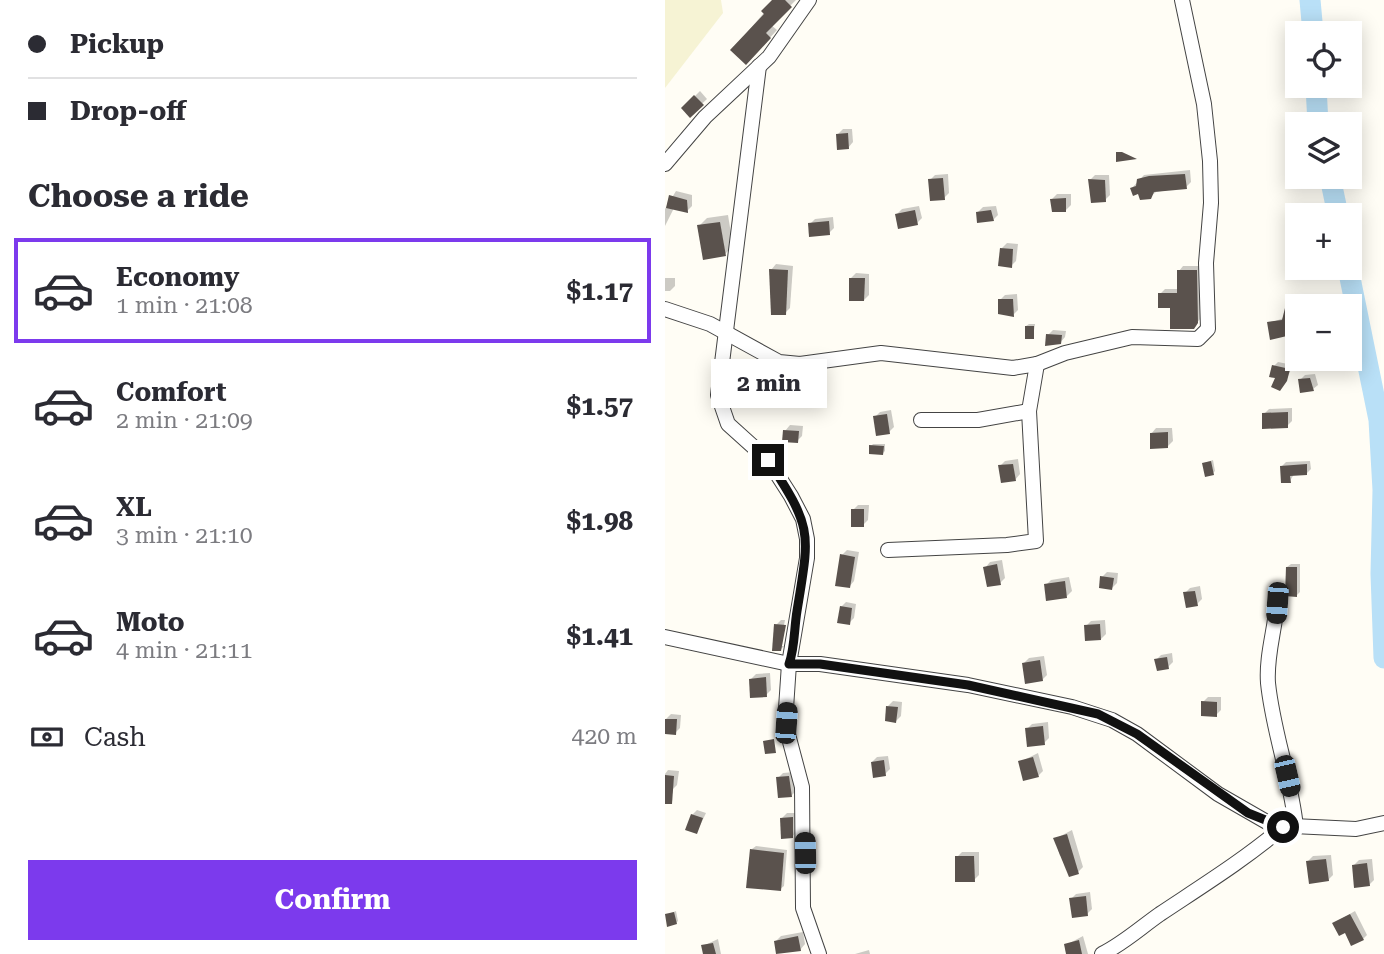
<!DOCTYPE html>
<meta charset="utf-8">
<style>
:root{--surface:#fff;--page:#f7f7f7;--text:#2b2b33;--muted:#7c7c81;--line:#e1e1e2;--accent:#7c3aed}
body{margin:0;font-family:"Roboto Serif",serif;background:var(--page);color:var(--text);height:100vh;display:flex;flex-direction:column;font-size:26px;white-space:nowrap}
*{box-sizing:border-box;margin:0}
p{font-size:23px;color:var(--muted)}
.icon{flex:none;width:38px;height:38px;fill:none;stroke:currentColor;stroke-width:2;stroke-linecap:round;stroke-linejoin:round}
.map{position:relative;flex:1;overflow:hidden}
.sheet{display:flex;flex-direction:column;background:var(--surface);width:665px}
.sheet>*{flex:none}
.top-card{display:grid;align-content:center;height:154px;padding:0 28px;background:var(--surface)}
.tools{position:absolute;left:620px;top:21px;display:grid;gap:14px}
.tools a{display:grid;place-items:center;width:77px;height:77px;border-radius:0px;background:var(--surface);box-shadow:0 4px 18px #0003;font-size:35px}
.end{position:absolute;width:32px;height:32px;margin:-16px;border:9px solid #111;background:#fff;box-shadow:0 0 0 4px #fff}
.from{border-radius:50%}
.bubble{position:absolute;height:49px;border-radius:0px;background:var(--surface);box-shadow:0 4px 18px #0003;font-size:23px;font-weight:700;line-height:49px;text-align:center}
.car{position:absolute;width:21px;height:42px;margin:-21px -10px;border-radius:9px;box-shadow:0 0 5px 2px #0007;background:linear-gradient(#222 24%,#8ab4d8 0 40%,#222 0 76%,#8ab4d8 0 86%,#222 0)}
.top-card b{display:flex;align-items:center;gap:24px;height:66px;font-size:26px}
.top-card b+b{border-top:2px solid var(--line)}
.top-card i{width:18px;height:18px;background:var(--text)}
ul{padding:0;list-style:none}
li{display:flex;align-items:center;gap:21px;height:105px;margin:0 14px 10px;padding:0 14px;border:4px solid transparent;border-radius:0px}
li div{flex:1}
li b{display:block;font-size:26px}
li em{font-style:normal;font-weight:700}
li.active{border-color:var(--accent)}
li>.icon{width:63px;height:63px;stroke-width:1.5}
h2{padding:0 28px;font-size:32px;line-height:84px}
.pay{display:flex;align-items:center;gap:18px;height:77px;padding:0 28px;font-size:26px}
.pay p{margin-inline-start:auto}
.cta{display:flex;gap:14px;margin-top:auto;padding:14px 28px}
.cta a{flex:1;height:80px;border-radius:0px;background:var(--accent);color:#fff;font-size:28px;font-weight:700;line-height:80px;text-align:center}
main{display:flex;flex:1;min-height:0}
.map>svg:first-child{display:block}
</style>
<main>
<section class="sheet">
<div class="top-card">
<b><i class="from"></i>Pickup</b>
<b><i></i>Drop-off</b>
</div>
<h2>Choose a ride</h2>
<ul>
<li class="active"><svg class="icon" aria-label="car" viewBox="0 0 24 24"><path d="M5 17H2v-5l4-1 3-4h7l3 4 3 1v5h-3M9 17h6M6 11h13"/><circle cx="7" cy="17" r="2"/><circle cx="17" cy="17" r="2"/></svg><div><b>Economy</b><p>1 min · 21:08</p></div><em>$1.17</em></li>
<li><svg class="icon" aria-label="car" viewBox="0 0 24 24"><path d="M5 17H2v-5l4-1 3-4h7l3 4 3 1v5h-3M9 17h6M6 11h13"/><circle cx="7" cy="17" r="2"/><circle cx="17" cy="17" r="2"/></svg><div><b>Comfort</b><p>2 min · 21:09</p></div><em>$1.57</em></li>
<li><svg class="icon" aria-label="car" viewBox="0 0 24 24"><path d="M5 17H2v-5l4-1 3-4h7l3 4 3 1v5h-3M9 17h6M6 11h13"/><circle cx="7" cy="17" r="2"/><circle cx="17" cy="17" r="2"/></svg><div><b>XL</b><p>3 min · 21:10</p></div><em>$1.98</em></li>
<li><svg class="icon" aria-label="car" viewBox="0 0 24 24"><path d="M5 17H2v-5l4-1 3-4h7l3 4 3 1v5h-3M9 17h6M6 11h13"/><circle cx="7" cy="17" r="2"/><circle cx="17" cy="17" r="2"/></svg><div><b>Moto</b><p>4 min · 21:11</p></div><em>$1.41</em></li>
</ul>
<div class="pay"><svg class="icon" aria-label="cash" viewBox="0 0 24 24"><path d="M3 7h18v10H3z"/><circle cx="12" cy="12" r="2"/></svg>Cash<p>420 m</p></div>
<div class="cta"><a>Confirm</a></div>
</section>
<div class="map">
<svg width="719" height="954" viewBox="0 0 719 954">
<rect width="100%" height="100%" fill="#fffdf5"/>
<polygon fill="#f6f3d4" points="0,0 56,0 58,13 0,88"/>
<g fill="#0003">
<polygon points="110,0 131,0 106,25 112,30 88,56 67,50"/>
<polygon points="35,91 42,99 25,115 18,108"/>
<polygon points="178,129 187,129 188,142 183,148 173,134"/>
<polygon points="525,170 526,182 521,187 491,192 485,197 467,188 479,175"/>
<polygon points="283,174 284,193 279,198 265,180 270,175"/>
<polygon points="430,175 444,175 445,195 440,200 425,180"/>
<polygon points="11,191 27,195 27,206 22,211 9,208 0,226 0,209"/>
<polygon points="392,194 406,194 406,205 401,210 387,199"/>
<polygon points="254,206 257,218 252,223 232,214 237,209"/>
<polygon points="331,206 333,215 328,220 313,212 318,207"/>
<polygon points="63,215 68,246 60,254 34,226 42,218"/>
<polygon points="168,217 169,228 164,233 145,224 150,219"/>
<polygon points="342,243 353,244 351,261 346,266 337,248"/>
<polygon points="111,264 128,266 125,308 120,313 106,270"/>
<polygon points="518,266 536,266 537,317 528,327 495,294 500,289 514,289 514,271"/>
<polygon points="191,273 204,274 204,295 199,300 186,278"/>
<polygon points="0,278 10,278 10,286 5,291 0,291"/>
<polygon points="352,294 353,310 348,315 335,300 340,295"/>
<polygon points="625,305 631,305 632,346 623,334 604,323 619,318"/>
<polygon points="364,324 370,324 368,337 361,326"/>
<polygon points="388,330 401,331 400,337 395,343 383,335"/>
<polygon points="613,362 628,365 619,385 609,366"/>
<polygon points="650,374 653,385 648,389 635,380 640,375"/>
<polygon points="627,408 627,421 622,426 599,414 604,409"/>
<polygon points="226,410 229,427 224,432 210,417 215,412"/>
<polygon points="125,425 138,426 137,436 132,441 120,431"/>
<polygon points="491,428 507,428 508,441 503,446 486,434"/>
<polygon points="208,444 220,444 220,451 218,453 206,446"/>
<polygon points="353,459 355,474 350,480 335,466 340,461"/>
<polygon points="548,460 550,471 548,473 539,463"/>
<polygon points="645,461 646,469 642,473 629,474 625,481 617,466 621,462"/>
<polygon points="193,505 204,505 203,520 198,525 188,510"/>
<polygon points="182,550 194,552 189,581 184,587 177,555"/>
<polygon points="337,560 340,578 335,583 320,568 325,562"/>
<polygon points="626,564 635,564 635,592 632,595 622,567"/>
<polygon points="442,572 453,573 452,583 447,588 437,577"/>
<polygon points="404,577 407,591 402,596 381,585 386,580"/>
<polygon points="535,586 537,599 532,604 520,593 525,588"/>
<polygon points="181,602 191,604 189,618 184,623 176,607"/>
<polygon points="116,620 120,620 115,646 119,646 116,649 111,625"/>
<polygon points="440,620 441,634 436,639 421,626 426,621"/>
<polygon points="507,653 508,662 503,667 491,660 496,655"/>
<polygon points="379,656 382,675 377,680 359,663 364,658"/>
<polygon points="105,673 106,690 101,695 86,679 91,674"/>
<polygon points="543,697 556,697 556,710 551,715 538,702"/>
<polygon points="228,701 237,702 236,716 231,721 223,706"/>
<polygon points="6,714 16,715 15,728 10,733 1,719"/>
<polygon points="383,722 384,738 379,743 362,729 367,724"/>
<polygon points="373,753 378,771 373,776 355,762"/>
<polygon points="223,756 225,769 220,774 207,762 212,757"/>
<polygon points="3,770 14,771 12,785 7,790 0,790 0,774"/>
<polygon points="129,772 131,791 126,796 113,778 118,773"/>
<polygon points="32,810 41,813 32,832 27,815"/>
<polygon points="122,813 132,813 132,831 127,837 117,818"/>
<polygon points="407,830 418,867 413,872 398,855 395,856 390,839"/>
<polygon points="91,846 122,850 119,886 115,889 87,849"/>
<polygon points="297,852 314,852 314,875 309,880 292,857"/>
<polygon points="666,855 668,875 663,880 643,861 648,856"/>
<polygon points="707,859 709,880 704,885 689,865 694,860"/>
<polygon points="425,892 427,909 422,914 406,899 411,894"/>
<polygon points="11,911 13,921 11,923 1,915"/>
<polygon points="690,911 702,935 698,939 669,923"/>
<polygon points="138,932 140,944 135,950 111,941 116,936"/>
<polygon points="418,936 423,954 403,954 401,945"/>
<polygon points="53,939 56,954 40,954 38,946"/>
<polygon points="204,950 205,954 190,954"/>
</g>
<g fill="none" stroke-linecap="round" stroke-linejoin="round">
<g stroke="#b9e0f7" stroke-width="21">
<polyline points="645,0 648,33"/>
<polyline points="651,86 653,124"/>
<polyline points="665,177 673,215"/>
<polyline points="683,268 714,420 718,490 716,574 719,658"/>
</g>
</g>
<g fill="#5a524d">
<polygon points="107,0 120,0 127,7 101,33 106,38 81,65 65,50 99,14 96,11"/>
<polygon points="29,95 39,105 25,118 16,108"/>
<polygon points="183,133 184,149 172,150 171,134"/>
<polygon points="451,152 457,152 472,159 451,162"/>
<polygon points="520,174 522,189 489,192 486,199 475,200 473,194 468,196 465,188 471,186 472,179 484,176"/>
<polygon points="278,178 280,200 265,201 263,179"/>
<polygon points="423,179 440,180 441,202 426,203"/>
<polygon points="4,195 22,200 23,213 1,208"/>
<polygon points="401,198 401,212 387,212 385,199"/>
<polygon points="250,210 253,225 233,229 230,214"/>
<polygon points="326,210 329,221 312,223 311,212"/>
<polygon points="164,221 165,235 144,237 143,223"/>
<polygon points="55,222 61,256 38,260 32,225"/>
<polygon points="335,248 348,249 347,268 333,266"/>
<polygon points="104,269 123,270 121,315 106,315"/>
<polygon points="512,270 532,270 533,323 529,329 505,329 505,308 493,308 493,293 512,293"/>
<polygon points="184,278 200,278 199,301 184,301"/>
<polygon points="333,299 348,299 349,317 333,314"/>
<polygon points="620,308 628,308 627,330 632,330 632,347 622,348 622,336 605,340 602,322 617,320"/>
<rect x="360" y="326" width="9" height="13"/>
<polygon points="381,334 397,335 396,344 380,346"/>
<polygon points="607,365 625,369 622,381 615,391 606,387 610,378 604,377"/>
<polygon points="645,378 649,391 635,393 633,379"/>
<polygon points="623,412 623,428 597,429 597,413"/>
<polygon points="222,414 225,434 211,436 208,416"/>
<polygon points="118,430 134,431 133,443 117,442"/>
<polygon points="503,432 503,448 485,449 485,433"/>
<polygon points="204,445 219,446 218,455 204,454"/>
<polygon points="546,461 549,475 540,477 537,463"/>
<polygon points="348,464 351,481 336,483 333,465"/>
<polygon points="642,464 642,475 625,476 626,483 616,483 615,466"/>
<rect x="186" y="509" width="13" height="18"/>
<polygon points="175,554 190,557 185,588 170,586"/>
<polygon points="332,564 336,585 322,587 318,567"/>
<polygon points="621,567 632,567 632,597 620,596"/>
<polygon points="435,576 449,578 447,590 434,588"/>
<polygon points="400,581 402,598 381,601 379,584"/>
<polygon points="530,591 533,606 521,608 518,592"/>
<polygon points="175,606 187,608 185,625 172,623"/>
<polygon points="109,624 121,625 116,651 107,651"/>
<polygon points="435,624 436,640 420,641 419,625"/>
<polygon points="502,657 504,669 492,671 489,659"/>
<polygon points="375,660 378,681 360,684 357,663"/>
<polygon points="101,677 102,697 85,698 84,679"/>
<polygon points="536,701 552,702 552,717 536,716"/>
<polygon points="221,706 233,707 231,723 220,721"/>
<polygon points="0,719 12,719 11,735 0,734"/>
<polygon points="378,726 380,745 362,747 360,728"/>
<polygon points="109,739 111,753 100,754 98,741"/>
<polygon points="368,757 374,777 358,781 353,761"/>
<polygon points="219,760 221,776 208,778 206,762"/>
<polygon points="0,775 9,776 7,804 0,804"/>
<polygon points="124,776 127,797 113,798 111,777"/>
<polygon points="26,814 38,818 32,834 20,830"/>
<polygon points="128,817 128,838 116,839 115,818"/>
<polygon points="402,834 414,874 404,877 388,838"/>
<polygon points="85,849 119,853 116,891 81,888"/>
<polygon points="290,856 309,856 310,882 290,882"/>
<polygon points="661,859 664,881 644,884 641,861"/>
<polygon points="702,863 705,886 689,888 687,865"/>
<polygon points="421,896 423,916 407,918 404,898"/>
<polygon points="9,912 12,924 2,927 0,914"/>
<polygon points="685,914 699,940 686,946 680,933 674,936 667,923"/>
<polygon points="133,936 136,951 111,954 109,941"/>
<polygon points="414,940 417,954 401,954 399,944"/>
<polygon points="48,943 51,954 38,954 36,945"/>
</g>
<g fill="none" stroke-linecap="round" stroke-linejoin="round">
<defs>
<g id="minor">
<polyline points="94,66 53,395 63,424 103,460 126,496 138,519 142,539 142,558 124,664 120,723 137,787 138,908 154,954"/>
<polyline points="0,164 40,117 104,57 144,0"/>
<polyline points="0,309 45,324 114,362 135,364 216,353 348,368 372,364 400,353 467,337 533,339 543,329 541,263 546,203 545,161 539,104 517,0"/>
<polyline points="256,420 313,420 364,411"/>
<polyline points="223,550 342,545 371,541 364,411 372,364"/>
<path d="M612,603c-2,27 -11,53 -9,80 5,49 23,95 28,144"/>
<polyline points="0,637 124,664 155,664 303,685 407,707 447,720 472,734 553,794 607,825 691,829 719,823"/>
<path d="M437,954c22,-11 38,-26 58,-40 42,-28 84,-54 123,-87"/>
</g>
</defs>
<use href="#minor" stroke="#444" stroke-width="16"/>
<use href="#minor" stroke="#fff" stroke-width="14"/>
</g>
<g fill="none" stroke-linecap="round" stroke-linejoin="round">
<path stroke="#111" stroke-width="9" d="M103,460c45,69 42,71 29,151 -3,18 -2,36 -8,53h31l148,21 130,29 39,20 111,79 35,14"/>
</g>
</svg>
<div class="tools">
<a><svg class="icon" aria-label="locate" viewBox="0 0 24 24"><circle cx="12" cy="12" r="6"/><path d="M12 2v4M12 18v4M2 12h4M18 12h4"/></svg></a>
<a><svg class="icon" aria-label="layers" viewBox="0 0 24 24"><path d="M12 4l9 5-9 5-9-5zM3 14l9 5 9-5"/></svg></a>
<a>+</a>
<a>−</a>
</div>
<i class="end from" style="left:618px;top:827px"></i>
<i class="end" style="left:103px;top:460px"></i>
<div class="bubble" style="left:46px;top:359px;width:116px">2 min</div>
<i class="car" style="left:612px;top:603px;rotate:184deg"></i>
<i class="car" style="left:121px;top:723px;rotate:4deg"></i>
<i class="car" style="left:622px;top:776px;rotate:167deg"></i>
<i class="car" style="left:140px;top:853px;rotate:359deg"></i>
</div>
</main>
